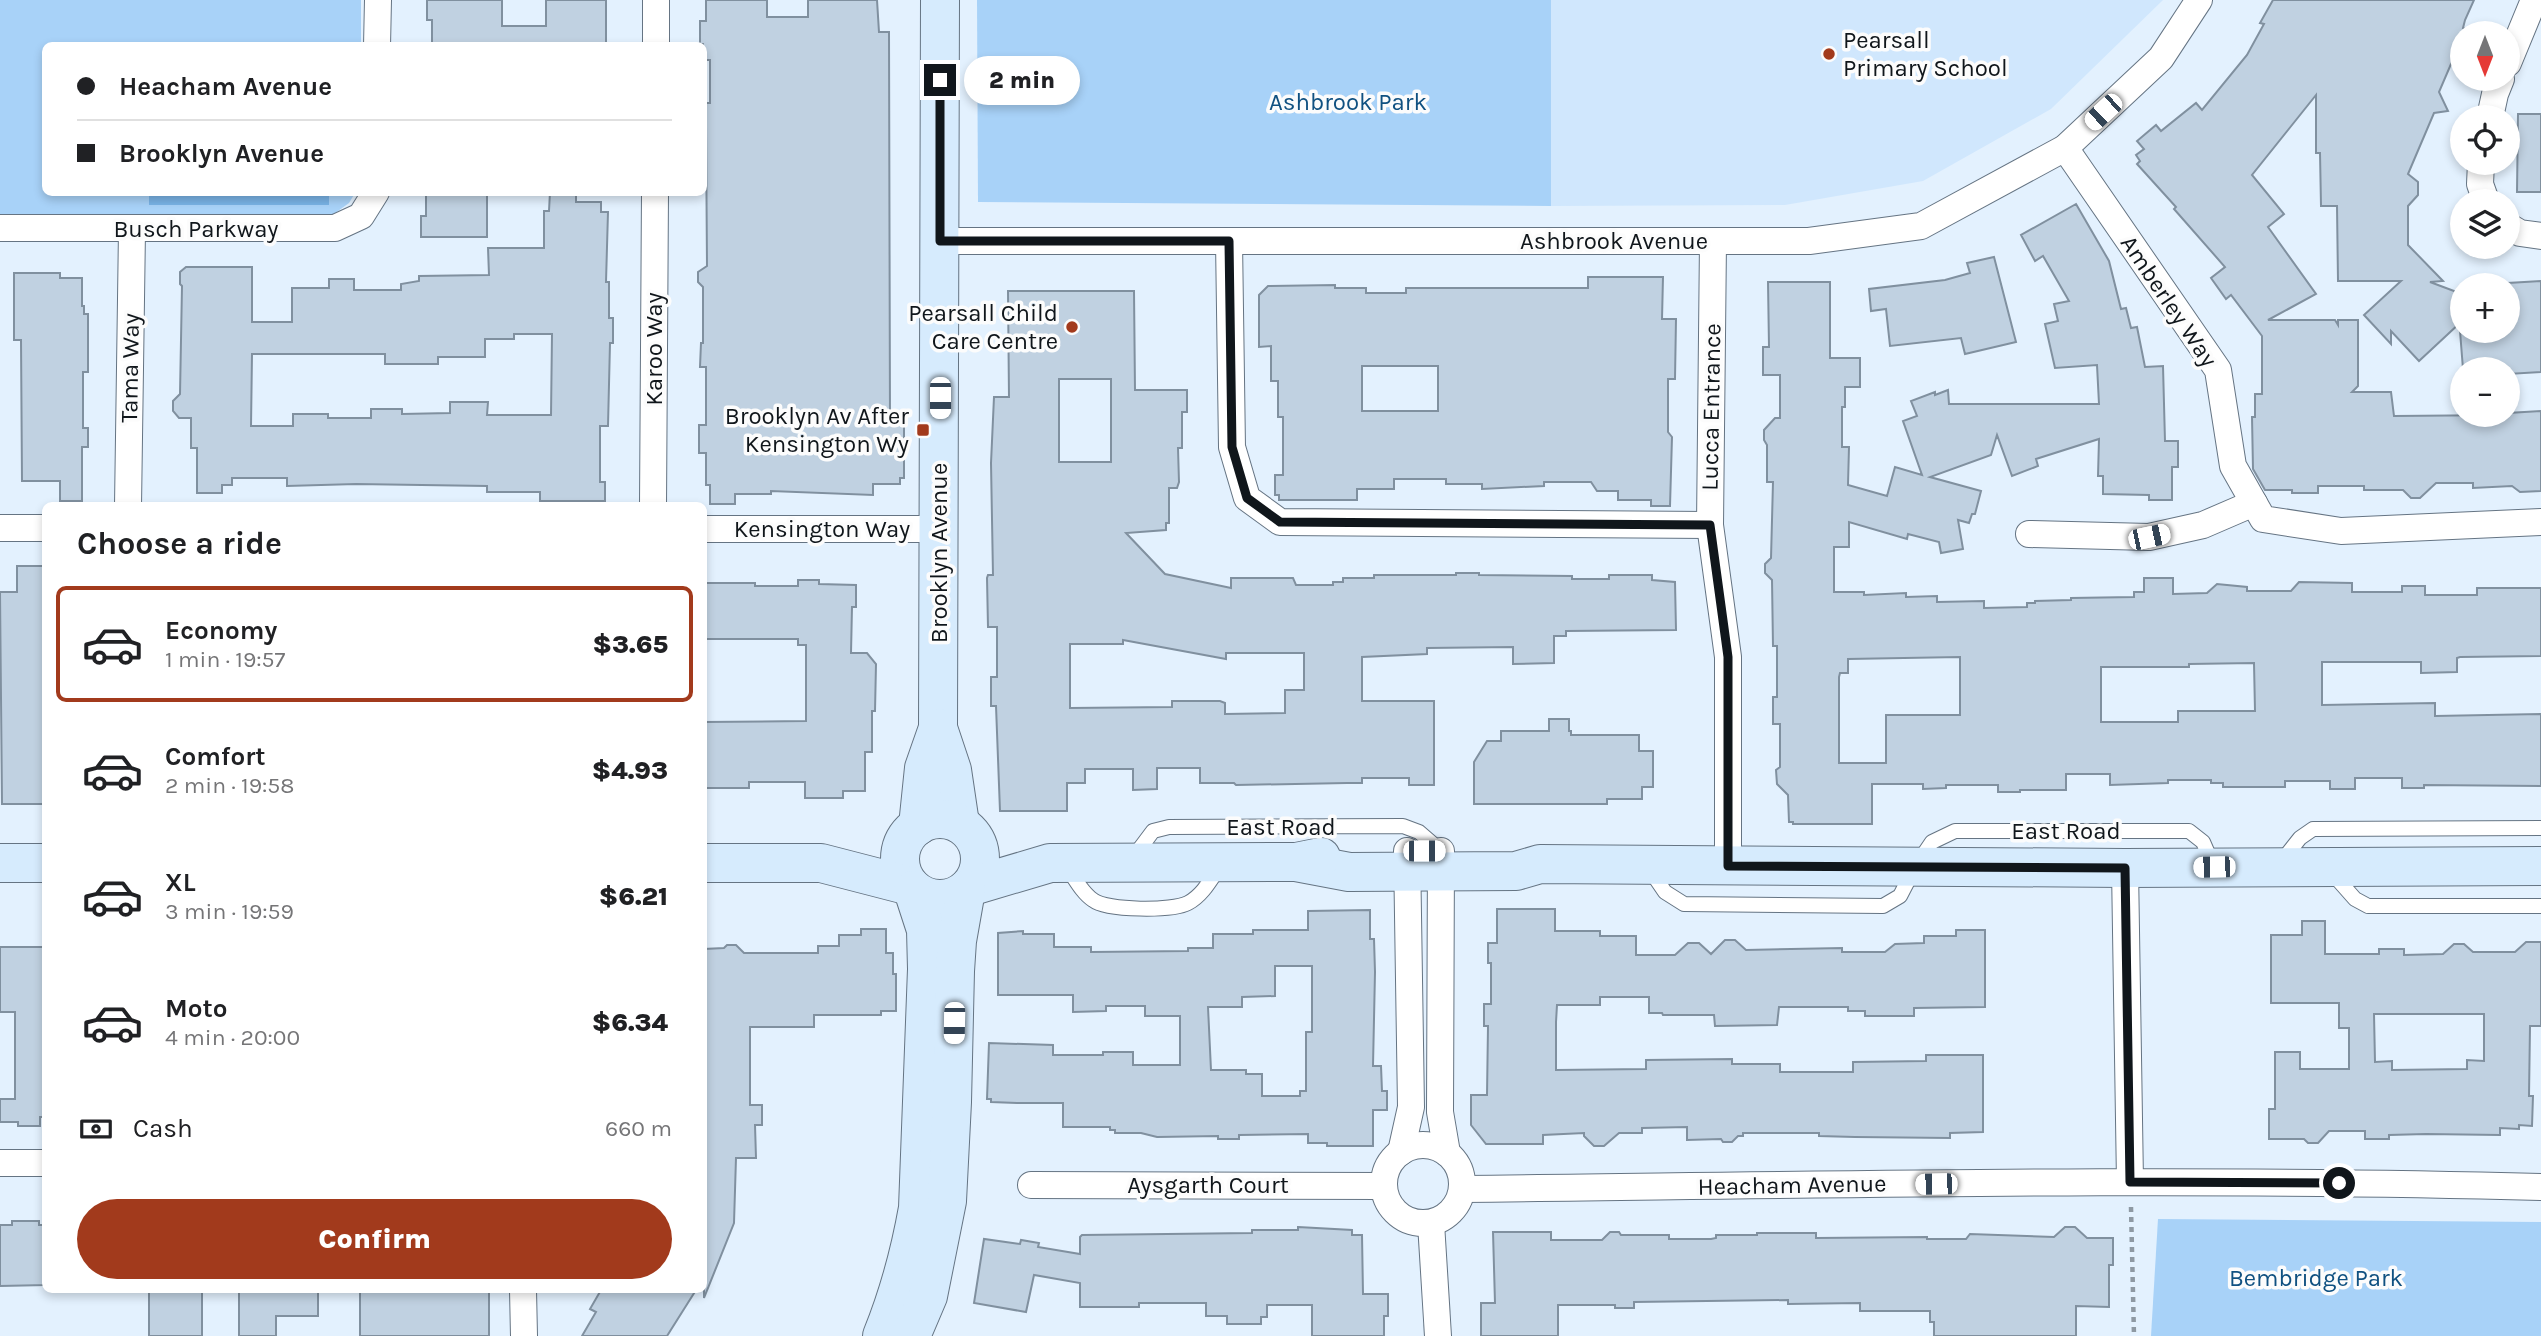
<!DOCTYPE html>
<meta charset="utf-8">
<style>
:root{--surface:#fff;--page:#f6f6f6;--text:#202124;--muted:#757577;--line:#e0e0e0;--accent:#a23a1c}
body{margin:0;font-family:Karla,sans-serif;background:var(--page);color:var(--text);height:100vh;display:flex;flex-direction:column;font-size:26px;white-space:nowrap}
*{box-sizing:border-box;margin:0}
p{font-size:23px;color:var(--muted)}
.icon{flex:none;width:38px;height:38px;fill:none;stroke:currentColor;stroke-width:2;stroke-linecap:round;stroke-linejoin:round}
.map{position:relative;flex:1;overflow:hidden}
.panel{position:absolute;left:42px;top:502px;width:665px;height:791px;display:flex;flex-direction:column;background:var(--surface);border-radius:10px;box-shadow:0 4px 10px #0003}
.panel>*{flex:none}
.top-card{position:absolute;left:42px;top:42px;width:665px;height:154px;border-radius:10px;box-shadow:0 4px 10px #0003;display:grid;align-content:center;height:154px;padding:0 35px;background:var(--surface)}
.needle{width:46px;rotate:180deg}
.fabs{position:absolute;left:2450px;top:21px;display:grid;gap:14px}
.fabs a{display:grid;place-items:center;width:70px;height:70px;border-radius:50%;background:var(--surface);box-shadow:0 4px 10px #0003;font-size:35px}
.end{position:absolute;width:32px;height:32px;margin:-16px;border:9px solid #10161b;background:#fff;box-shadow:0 0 0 4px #fff}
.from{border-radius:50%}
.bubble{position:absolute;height:49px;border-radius:24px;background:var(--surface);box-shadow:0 4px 10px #0003;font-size:23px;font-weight:800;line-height:49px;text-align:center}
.car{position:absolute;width:21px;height:42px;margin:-21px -10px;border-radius:9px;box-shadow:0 0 5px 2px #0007;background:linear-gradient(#fff 24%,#345 0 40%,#fff 0 76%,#345 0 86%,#fff 0)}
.top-card b{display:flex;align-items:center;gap:24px;height:66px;font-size:26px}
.top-card b+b{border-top:2px solid var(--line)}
.top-card i{width:18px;height:18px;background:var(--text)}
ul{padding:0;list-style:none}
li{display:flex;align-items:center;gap:21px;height:116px;margin:0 14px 10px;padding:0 21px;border:4px solid transparent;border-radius:10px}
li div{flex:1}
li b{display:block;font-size:26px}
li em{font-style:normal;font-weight:800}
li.active{border-color:var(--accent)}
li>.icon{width:63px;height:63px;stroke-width:1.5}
h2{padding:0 35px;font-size:32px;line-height:84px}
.pay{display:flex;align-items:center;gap:18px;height:77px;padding:0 35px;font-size:26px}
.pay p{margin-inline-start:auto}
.button{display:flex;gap:14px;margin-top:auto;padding:14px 35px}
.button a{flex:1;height:80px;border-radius:42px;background:var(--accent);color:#fff;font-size:28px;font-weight:800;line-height:80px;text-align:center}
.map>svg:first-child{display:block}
</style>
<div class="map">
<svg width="2541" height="1336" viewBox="0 0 2541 1336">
<rect width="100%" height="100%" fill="#e3f1fe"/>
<polygon fill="#d0e7fd" points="1551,0 2163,0 2051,109 1923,181 1785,205 1551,206"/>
<g fill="#a8d2f8">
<polygon points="0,0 361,0 361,45 46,46 46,192 355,193 349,203 327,219 0,220"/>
<polygon points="977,0 1551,0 1551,206 978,202"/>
<polygon points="2158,1219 2541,1222 2541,1336 2151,1336"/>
</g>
<rect fill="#79b3e6" x="149" y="193" width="180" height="12"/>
<g fill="#c0d1e1" stroke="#80909f" stroke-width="2" fill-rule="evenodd">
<polygon points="427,0 502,0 502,26 546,26 546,0 606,0 606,46 432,46 432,20 427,20"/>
<polygon points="706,0 767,0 767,17 808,17 808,0 877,0 879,32 889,32 890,423 904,422 904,478 900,478 900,484 873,484 873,495 771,491 771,494 735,494 735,504 710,504 710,485 706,485 706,453 699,453 699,425 706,425 706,367 700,367 701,343 703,343 703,287 698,282 698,272 707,266 706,127 704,125 704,103 710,103 710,60 704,60 703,44 700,44 700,21 706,21"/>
<polygon points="2273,0 2474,0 2465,20 2463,28 2466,29 2439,92 2448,111 2434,113 2408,174 2418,182 2418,195 2408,206 2408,245 2443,281 2430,282 2462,294 2462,321 2419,361 2391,331 2391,344 2364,315 2401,281 2338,281 2337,206 2321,206 2320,153 2316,153 2316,95 2252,175 2284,214 2268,227 2316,294 2268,320 2335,320 2338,325 2338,320 2358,320 2358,386 2352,392 2391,392 2394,416 2508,415 2508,413 2541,411 2541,491 2520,492 2512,486 2473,488 2473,483 2436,483 2420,498 2411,498 2403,490 2364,490 2364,486 2318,486 2318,493 2292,493 2292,490 2265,490 2253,469 2252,417 2255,417 2255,394 2262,394 2262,336 2231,295 2226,299 2211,278 2225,267 2174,209 2176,207 2137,164 2140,161 2136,155 2144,149 2137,141 2156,125 2161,131 2196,103 2202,110 2247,55 2264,24 2260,23"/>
<polygon points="2518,114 2541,114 2541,192 2517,192"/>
<polygon points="426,192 487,192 487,237 421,237 421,216 426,216"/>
<path d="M550,192h26v10h25v10h7l-2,70h3v36h4v25h-3l-2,83h-8v56h5v19h-65v-9h-53v-6l-131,-2 -69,2v-8h-55v7h-10v8h-25v-45h-6v-30h-12l-6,-7v-10l7,-7 2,-108 -2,-2v-12l6,-5h66v55h40v-34h37v-9h25v11h47v-6l18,-3v-5l70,-1 -1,-27h56v-37h5zM514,334h38l-1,81h-64l1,-13h-38v11l-48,1v-5h-31v9h-43v-4h-35v12h-42l1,-72h133v10h53v-7h47v-18h29z"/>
<path d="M2076,204l33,57 12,48 5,-1 5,20 6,-1 8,40 18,-1 2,75h13v26h-6v33h-23v-5l-46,-1v-18h-5l1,-37 -63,20 2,7 -26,10 -15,-41 -6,20 -61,22 51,14 -6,23h-3l-3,9 -11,-3 5,29 -22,4 -2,-11 -31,-8 -1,5 -58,-17v25h-15v45h30v3l42,-2v4l31,-1v6l47,-1v7l43,-1v-4h8v-2l36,-1v-2l63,-1v-5h10v-14h29v16l34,-1 10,-9 30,3v4h44l8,-9 53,1v9h50v-6h23v9h52v-7h64v68l-81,1 -3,1v14l-36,1v-11h-99v43l113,-2v13l106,-2v72l-117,-1v3h-22v-10h-47v11h-25v-8h-45v6h-62v-4h-12v-3h-43v3l-58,2v-11h-44v16h-46v2h-22v-7h-52v3l-23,1v-5h-51v40h-79v-2h-4l-1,-27 -11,-11 -1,-14 4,-3v-43h-7v-27h4v-51h-4l-1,-66 -7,-7v-9l6,-6 2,-76h-6v-37l-3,-5v-10l11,-12h5v-43h-17v-28h6l-1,-65h62v76h30v29h-15v20h-3v40h7l-1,38 39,11 8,-29 27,8 -19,-54 14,-5 -6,-15 24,-9v3l13,-5 1,14h150l-2,-39 -42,3 -10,-44 13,-3 -4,-17 15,-3 -26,-45 -8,5 -14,-26zM1960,657v58h-74v48h-47v-86l1,-4h8v-14zM2254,663l1,48h-77v11h-77v-55h88v-3z"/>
<polygon points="1994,257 2016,342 1965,354 1961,338 1890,346 1886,309 1871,311 1869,289 1945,280 1970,273 1967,263"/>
<polygon points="14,273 60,273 60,278 82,278 82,306 84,306 84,314 88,314 88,372 83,372 83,428 88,428 88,447 82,447 82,501 60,501 60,481 22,481 21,340 14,340"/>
<path d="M1588,277h75l-1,42h14l-1,60h-7v53l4,5 -2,69h-19v-6h-33v-9h-21l-6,-9h-47v4l-62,3v-5h-36v-5h-52v10h-37v11h-78v-5h-4v-20h8v-58h-5v-36h-7v-35l-12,1v-52l9,-9 67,-1v3h31v5h40v-5h182zM1362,366h76v45h-76z"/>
<polygon points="2541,281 2541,372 2508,374 2508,369 2463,369 2460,331 2508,331 2508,283"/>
<path d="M1008,291h126l1,99h52v22h-5v36h-4l1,34 -2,6h-8v35h-3v7l-40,3 39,41 66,14v-10h62l3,7h37v-3h10v-4h31v-3h82v-2h23v2l93,1v3h37v-4h43v5l23,2 1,48 -110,1v5h-12v27l-41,1v-17l-86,1v6l-65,3v44h72v84h-25v-7h-47v5h-15l-111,2 -2,-2h-34v-15h-43v21l-24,1v-21h-48v14h-18v28h-67l-4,-105h-5v-29h6v-50h-9l-1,-49 1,-3h5l-2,-112 3,-66h15zM1059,379h52v83h-52zM1123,640l103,19v-6h78v37h-19v23l-60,1v-11l-5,-2h-48v6l-102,1v-64h53z"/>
<polygon points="17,566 46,566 46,804 2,804 0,592 17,592"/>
<polygon points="798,580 819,580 819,584 856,585 856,607 852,607 851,653 867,653 876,664 875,711 872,711 872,752 865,752 865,791 843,791 843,798 805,798 805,782 749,782 749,788 704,788 704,722 806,721 806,645 798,645 798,639 704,639 704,583 755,583 755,586 798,586"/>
<polygon points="1549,719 1569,719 1569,731 1571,731 1571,735 1639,735 1639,751 1653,751 1653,787 1642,787 1642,799 1607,799 1607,804 1474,804 1474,762 1487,741 1501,741 1501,731 1549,731"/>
<polygon points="1497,909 1555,909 1555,931 1600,931 1600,936 1636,936 1636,955 1675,955 1688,943 1699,943 1711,954 1725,940 1735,940 1746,950 1842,948 1842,952 1885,952 1895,944 1924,943 1924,936 1956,936 1956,930 1985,930 1985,1007 1914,1008 1914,1016 1865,1016 1865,1011 1848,1011 1848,1007 1779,1007 1777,1025 1715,1026 1714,1015 1663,1015 1662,1013 1649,1013 1649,997 1600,997 1600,1005 1557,1005 1556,1022 1556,1070 1646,1069 1646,1060 1732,1059 1732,1064 1780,1064 1780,1072 1853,1072 1853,1062 1926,1061 1926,1055 1983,1055 1983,1132 1950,1133 1950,1138 1855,1137 1819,1136 1819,1133 1743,1133 1743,1136 1738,1136 1732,1142 1723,1142 1721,1139 1687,1140 1687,1127 1642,1128 1642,1133 1619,1133 1604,1146 1594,1146 1584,1136 1584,1133 1543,1135 1543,1144 1486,1144 1471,1125 1471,1095 1487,1095 1488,1026 1484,1026 1484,1004 1491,1004 1491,963 1488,963 1488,943 1497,943"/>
<path d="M1370,910v29h4l1,33 -2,94h8l1,25h5v19h-14v36h-46v-3h-19v-9l-69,1v4h-21v-3l-61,1 -16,-4h-26v-3h-5v-3h-47v-24h-46l-26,-1v-3h-4l2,-56 64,2v10h50v-3h30v13h47v-49h-35v-10h-39v5l-33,1v-17h-75v-62l25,-2v3h31v13h37v5l97,-1v-3h25v-14h40v-4h55v-19zM1275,966h37v66h-6v59h-6v5h-38v-22h-16v-4h-35l-3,-63h34v-10l33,-1z"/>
<path d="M2302,921h23v33h54v-5h25v6l39,-1 11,-10h10l9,8h42l11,-10h15v84h-11l-1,70h4l-1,30 -13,-1v4l-19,-1v7l-74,-1 -37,1v4h-24v-8h-36l-11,12h-10l-4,-4h-35v-30h6v-57h25v17h49v-41h-10v-25h-68v-68h31zM2374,1014h110v47l-17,-1v9l-75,1v-9l-17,1z"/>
<polygon points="861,929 886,929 886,953 893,953 893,974 896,974 896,1011 881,1011 881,1015 814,1015 814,1027 750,1027 750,1105 762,1105 762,1125 755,1125 756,1158 736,1158 734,1223 704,1298 704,949 724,948 727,945 736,945 744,953 818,953 818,946 839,946 839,935 861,935"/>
<polygon points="0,947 44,947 46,951 46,1117 40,1117 40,1126 18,1126 18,1122 0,1122 0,1099 15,1099 15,1012 0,1012"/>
<polygon points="12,1221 39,1221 39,1225 46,1225 46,1285 0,1286 0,1225 12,1225"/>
<polygon points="1298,1227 1352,1230 1352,1235 1362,1235 1363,1294 1388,1294 1388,1316 1384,1316 1384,1336 1312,1336 1312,1305 1267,1305 1267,1317 1261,1317 1261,1324 1227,1324 1227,1316 1206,1316 1206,1303 1139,1303 1139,1307 1080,1307 1080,1283 1034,1275 1026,1312 974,1303 984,1239 1020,1244 1021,1240 1039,1243 1038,1247 1080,1254 1080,1237 1082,1235 1252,1233 1252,1230 1298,1230"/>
<polygon points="2065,1227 2075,1227 2087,1238 2113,1238 2113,1265 2109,1265 2109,1307 2076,1306 2076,1336 1934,1336 1934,1322 1930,1322 1930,1311 1860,1311 1860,1303 1788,1304 1788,1300 1634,1302 1634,1308 1615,1308 1615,1305 1558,1305 1558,1336 1481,1336 1481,1303 1495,1303 1493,1232 1551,1232 1551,1240 1602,1240 1610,1232 1619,1232 1621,1235 1669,1235 1669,1239 1711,1239 1716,1238 1716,1235 1757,1235 1757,1233 1816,1233 1816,1238 1927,1237 1927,1239 1966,1239 1970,1234 2054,1237"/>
<rect x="149" y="1290" width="53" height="46"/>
<polygon points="239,1290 318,1290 318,1316 276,1316 276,1336 239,1336"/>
<rect x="360" y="1290" width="129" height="46"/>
<polygon points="601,1290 696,1290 667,1336 582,1336 596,1312 590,1309"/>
</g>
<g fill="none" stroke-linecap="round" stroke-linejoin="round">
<defs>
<g id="lane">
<polyline points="1132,859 1153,831 1169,827 1403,826 1419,832 1441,851"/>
<polyline points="2281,862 2300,838 2313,829 2541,828"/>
<path d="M1066,866c8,11 16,27 27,34 14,11 80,11 95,3 15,-8 23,-24 32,-37"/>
<polyline points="1650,870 1665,892 1684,904 1883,906 1900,896 1915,867 1932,842 1955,831 2189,831 2203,842 2213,865"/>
<polyline points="2332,873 2355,899 2368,906 2541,906"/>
</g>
<g id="street">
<polyline points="377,46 378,0"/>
<polyline points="656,46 656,0"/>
<polyline points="2508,63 2534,0"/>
<polyline points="2490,117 2495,94 2501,79"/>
<polyline points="2065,148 2218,370 2233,466 2263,519 2341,531 2541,522"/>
<polyline points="2481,163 2480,184 2486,201"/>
<polyline points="2508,226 2520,233 2541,236"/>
<polyline points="0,228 335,228 361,216 376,192"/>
<polyline points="940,241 1809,241 1921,226 2065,148 2161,58 2199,0"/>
<polyline points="1229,241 1232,447 1247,498 1280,522 1710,525"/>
<polyline points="1713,241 1710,525 1728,657 1728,866"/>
<polyline points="128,506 132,230"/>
<polyline points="653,506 655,192"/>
<polyline points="0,528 46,528"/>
<polyline points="704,529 940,529"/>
<polyline points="2029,534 2149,537 2203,525 2254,503"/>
<polyline points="1441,851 1440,1112 1447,1153"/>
<polyline points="2125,868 2130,1182"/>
<circle cx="1423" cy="1184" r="39"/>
<polyline points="1401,1152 1411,1107 1407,851"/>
<polyline points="0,1163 46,1163"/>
<polyline points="1031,1185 1384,1186"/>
<path d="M1462,1189c360,-4 720,-12 1079,-2"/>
<polyline points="1431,1223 1438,1336"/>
<polyline points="523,1290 524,1336"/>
</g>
<g id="secondary">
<polyline points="940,0 938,728 952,770 960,824"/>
<circle cx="940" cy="859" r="40"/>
<polyline points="918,826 924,768 938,728"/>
<polyline points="1296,862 1349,872 1516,871 1540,864 2125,868 2541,866"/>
<polyline points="0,863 46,863"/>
<polyline points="704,863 821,863 910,886"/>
<polyline points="969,887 1050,863 1296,862 1321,857"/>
<path d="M882,1336c17,-42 28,-83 36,-128l9,-239 -1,-39 -13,-40"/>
<polyline points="911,1336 928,1296 947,1201 952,1102 955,971 957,941 966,890"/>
</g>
</defs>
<use href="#lane" stroke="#657483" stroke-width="16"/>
<use href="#street" stroke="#657483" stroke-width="28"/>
<use href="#secondary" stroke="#657483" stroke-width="40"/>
<polyline stroke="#8e99a3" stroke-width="4.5" stroke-dasharray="5 5" stroke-linecap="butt" points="2131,1207 2134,1336"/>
<use href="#lane" stroke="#fff" stroke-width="14"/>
<use href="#street" stroke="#fff" stroke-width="26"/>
<use href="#secondary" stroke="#d6ebfd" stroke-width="38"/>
</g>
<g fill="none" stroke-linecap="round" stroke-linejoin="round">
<polyline stroke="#10161b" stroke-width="9" points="940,80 940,241 1229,241 1232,447 1247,498 1280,522 1710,525 1728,657 1728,866 2125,868 2130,1182 2339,1183"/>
</g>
<g fill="#a23a1c" stroke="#fcfcfc" stroke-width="2.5">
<circle cx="1829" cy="54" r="7"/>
<circle cx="1072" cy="327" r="7"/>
<rect x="916" y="423" width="14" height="14" rx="3.5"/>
</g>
<g text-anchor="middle" stroke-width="7" stroke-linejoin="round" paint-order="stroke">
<g font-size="24" fill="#10161b" stroke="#fcfcfc" text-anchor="end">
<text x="1843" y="48" text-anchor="start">Pearsall<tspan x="1843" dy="28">Primary School</tspan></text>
<text x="1058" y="321">Pearsall Child<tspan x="1058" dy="28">Care Centre</tspan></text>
<text x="909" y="424">Brooklyn Av After<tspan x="909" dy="28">Kensington Wy</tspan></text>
</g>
<g font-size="24" fill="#105181" stroke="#fcfcfc">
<text x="1348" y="110">Ashbrook Park</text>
<text x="2316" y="1286">Bembridge Park</text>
</g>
<g font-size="24" fill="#10161b" stroke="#fcfcfc">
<text x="196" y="237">Busch Parkway</text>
<text x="1614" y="249">Ashbrook Avenue</text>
<text transform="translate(2169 301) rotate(56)" y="8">Amberley Way</text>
<text transform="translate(654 349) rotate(-90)" y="8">Karoo Way</text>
<text transform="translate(130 368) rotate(-89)" y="8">Tama Way</text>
<text transform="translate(1711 407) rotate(-89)" y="8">Lucca Entrance</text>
<text x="822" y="537">Kensington Way</text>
<text transform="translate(939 553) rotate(-90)" y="8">Brooklyn Avenue</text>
<text x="1281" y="835">East Road</text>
<text x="2066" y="839">East Road</text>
<text x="1208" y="1193">Aysgarth Court</text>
<text transform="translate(1792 1185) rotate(-1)" y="8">Heacham Avenue</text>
</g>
</g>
</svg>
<div class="fabs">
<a><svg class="needle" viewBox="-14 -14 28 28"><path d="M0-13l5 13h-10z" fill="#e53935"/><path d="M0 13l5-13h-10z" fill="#757577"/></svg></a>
<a><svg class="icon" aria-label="locate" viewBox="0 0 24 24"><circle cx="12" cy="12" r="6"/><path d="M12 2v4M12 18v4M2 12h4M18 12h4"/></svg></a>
<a><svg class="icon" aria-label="layers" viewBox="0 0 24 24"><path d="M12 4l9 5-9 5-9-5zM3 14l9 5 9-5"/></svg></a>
<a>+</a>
<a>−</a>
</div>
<i class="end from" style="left:2339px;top:1183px"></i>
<i class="end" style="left:940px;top:80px"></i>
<div class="bubble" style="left:964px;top:56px;width:116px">2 min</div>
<i class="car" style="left:2103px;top:112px;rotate:227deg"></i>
<i class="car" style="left:940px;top:398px;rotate:180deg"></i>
<i class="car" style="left:2149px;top:537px;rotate:78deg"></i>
<i class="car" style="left:1424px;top:851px;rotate:90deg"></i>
<i class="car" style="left:2214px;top:867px;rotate:269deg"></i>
<i class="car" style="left:954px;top:1023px;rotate:181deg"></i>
<i class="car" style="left:1936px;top:1184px;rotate:269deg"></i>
<div class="top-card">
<b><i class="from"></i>Heacham Avenue</b>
<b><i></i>Brooklyn Avenue</b>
</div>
<section class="panel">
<h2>Choose a ride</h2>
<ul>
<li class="active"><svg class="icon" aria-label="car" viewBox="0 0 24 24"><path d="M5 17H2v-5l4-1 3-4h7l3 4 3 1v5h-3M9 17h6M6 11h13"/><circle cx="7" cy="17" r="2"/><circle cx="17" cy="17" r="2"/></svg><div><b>Economy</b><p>1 min · 19:57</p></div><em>$3.65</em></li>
<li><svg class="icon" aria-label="car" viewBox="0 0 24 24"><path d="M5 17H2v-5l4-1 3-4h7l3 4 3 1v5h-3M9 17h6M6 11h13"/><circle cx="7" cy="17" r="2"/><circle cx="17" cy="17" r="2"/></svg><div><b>Comfort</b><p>2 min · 19:58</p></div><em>$4.93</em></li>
<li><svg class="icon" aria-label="car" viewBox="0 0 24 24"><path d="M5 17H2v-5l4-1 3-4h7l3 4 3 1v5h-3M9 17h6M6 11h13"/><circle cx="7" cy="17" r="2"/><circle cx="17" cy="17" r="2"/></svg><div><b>XL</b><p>3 min · 19:59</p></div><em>$6.21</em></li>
<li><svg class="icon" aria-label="car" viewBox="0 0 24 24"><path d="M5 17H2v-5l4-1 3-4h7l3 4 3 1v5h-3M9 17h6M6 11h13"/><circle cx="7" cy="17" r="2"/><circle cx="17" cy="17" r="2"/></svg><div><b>Moto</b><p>4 min · 20:00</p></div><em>$6.34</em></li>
</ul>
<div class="pay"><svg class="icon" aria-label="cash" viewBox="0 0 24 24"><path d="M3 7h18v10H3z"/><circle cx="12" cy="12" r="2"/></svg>Cash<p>660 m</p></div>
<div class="button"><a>Confirm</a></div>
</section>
</div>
